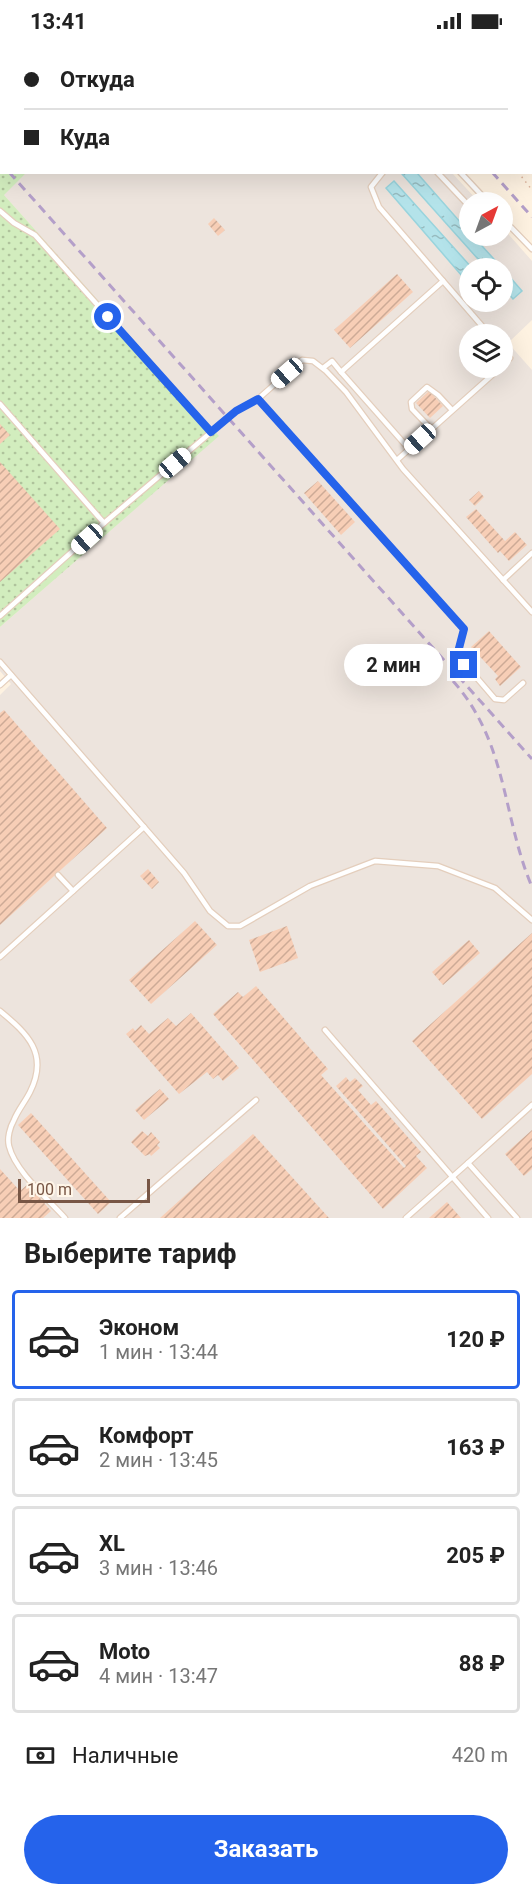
<!DOCTYPE html>
<html lang="ru">
<meta charset="utf-8">
<style>
:root{--surface:#fff;--page:#f6f6f6;--text:#222;--muted:#767676;--line:#e0e0e0;--accent:#2563eb}
body{margin:0;font-family:Roboto,sans-serif;background:var(--page);color:var(--text);height:100vh;display:flex;flex-direction:column;font-size:22px;white-space:nowrap}
*{box-sizing:border-box;margin:0}
p{font-size:20px;color:var(--muted)}
.icon{flex:none;width:33px;height:33px;fill:none;stroke:currentColor;stroke-width:2;stroke-linecap:round;stroke-linejoin:round}
.map{position:relative;height:1176px;overflow:hidden}
.drawer{display:flex;flex-direction:column;background:var(--surface);flex:1}
.drawer>*{flex:none}
.guide{position:absolute;left:0px;top:0px;width:532px;height:132px;box-shadow:0 6px 24px #0002;display:grid;align-content:center;height:132px;padding:0 24px;background:var(--surface)}
.needle{width:39px;rotate:41deg}
.fabs{position:absolute;left:459px;top:150px;display:grid;gap:12px}
.fabs a{display:grid;place-items:center;width:54px;height:54px;border-radius:50%;background:var(--surface);box-shadow:0 6px 24px #0002;font-size:30px}
.scale{position:absolute;left:18px;bottom:15px;width:132px;box-sizing:border-box;padding-left:6px;border:3px solid #785645;border-top:0;font-size:16px;line-height:21px;white-space:nowrap;color:#785645;-webkit-text-stroke:4px #fff6e9;paint-order:stroke}
.end{position:absolute;width:27px;height:27px;margin:-14px;border:8px solid #2563eb;background:#fff;box-shadow:0 0 0 3px #fff}
.from{border-radius:50%}
.bubble{position:absolute;height:42px;border-radius:21px;background:var(--surface);box-shadow:0 6px 24px #0002;font-size:20px;font-weight:700;line-height:42px;text-align:center}
.car{position:absolute;width:18px;height:36px;margin:-18px -9px;border-radius:8px;box-shadow:0 0 4px 2px #0007;background:linear-gradient(#fff 24%,#345 0 40%,#fff 0 76%,#345 0 86%,#fff 0)}
.guide b{display:flex;align-items:center;gap:21px;height:57px;font-size:22px}
.guide b+b{border-top:2px solid var(--line)}
.guide i{width:15px;height:15px;background:var(--text)}
ul{padding:0;list-style:none}
li{display:flex;align-items:center;gap:18px;height:99px;margin:0 12px 9px;padding:0 12px;border:3px solid var(--line);border-radius:6px}
li div{flex:1}
li b{display:block;font-size:22px}
li em{font-style:normal;font-weight:700}
li.active{border-color:var(--accent)}
li>.icon{width:54px;height:54px;stroke-width:1.5}
h2{padding:0 24px;font-size:27px;line-height:72px}
.pay{display:flex;align-items:center;gap:15px;height:66px;padding:0 24px;font-size:22px}
.pay p{margin-inline-start:auto}
.button{display:flex;gap:12px;margin-top:auto;padding:12px 24px}
.button a{flex:1;height:69px;border-radius:36px;background:var(--accent);color:#fff;font-size:24px;font-weight:700;line-height:69px;text-align:center}
.status{display:flex;justify-content:space-between;align-items:center;height:42px;padding:0 30px;background:var(--surface);direction:ltr}
.status svg{height:16px;fill:currentColor}
.map>svg:first-child{display:block}
</style>
<div class="status"><b>13:41</b><svg viewBox="0 0 49 12"><path d="M0 12V9h3v3zM5 12V6h3v6zM10 12V3h3v9zM15 12V0h3v12zM26 1h20v11H26zM47 4h2v5h-2z"/></svg></div>
<div class="map">
<svg width="532" height="1176" viewBox="0 0 532 1176">
<defs>
<pattern id="grass-dots" width="8" height="8" patternUnits="userSpaceOnUse" patternTransform="scale(1.5)"><rect width="8" height="8" fill="#d2edbe"/><path d="M2 2h.1M6 6h.1" fill="none" stroke="#afc39c" stroke-width="1.8" stroke-linecap="round"/></pattern>
<pattern id="water-ripples" width="26" height="14" patternUnits="userSpaceOnUse" patternTransform="scale(1.5)"><rect width="26" height="14" fill="#b4e3ea"/><path d="M2 4q2-2 4 0t4 0M15 11q2-2 4 0t4 0" fill="none" stroke="#97bbbf"/></pattern>
<pattern id="building-hatch" width="6" height="6" patternUnits="userSpaceOnUse" patternTransform="scale(1.5)"><rect width="6" height="6" fill="#f7ceb6"/><path d="M-1 1l2-2M0 6l6-6M5 7l2-2" fill="none" stroke="#cdaa96"/></pattern>
</defs>
<rect width="100%" height="100%" fill="#fef2e1"/>
<path fill="#ede4dd" fill-rule="evenodd" d="M26,131h426l27,29h-9v34h32l1,-8 29,33v59l-24,23 24,27v848h-532v-523l11,-11 -11,-13v-44l218,-191 -215,-242zM470,226h32v34h-32zM470,292h32v34h-32z"/>
<polygon fill="url(#grass-dots)" points="0,0 163,0 2,2 2,130 26,131 4,153 219,394 0,585"/>
<g fill="url(#water-ripples)" stroke="#99d4dd" stroke-width="1.5">
<polygon points="0,0 138,0 2,2 1,70"/>
<polygon points="404,131 417,131 469,190 470,194 473,194 502,226 486,226 402,132"/>
<polygon points="394,139 472,226 470,226 469,242 386,146"/>
<polygon points="503,227 522,249 513,257 503,245"/>
</g>
<g fill="url(#building-hatch)">
<polygon points="214,176 225,188 218,194 208,182"/>
<polygon points="397,232 413,250 350,306 334,288"/>
<polygon points="429,349 443,364 430,376 416,361"/>
<polygon points="0,382 10,393 0,402"/>
<polygon points="0,420 60,487 0,540"/>
<polygon points="318,439 355,480 341,493 304,451"/>
<polygon points="479,449 484,455 475,464 469,458"/>
<polygon points="476,467 505,499 515,490 527,503 509,519 500,509 498,511 466,475"/>
<polygon points="489,589 521,625 500,644 495,637 498,634 471,605"/>
<polygon points="4,668 107,786 0,883 0,671"/>
<polygon points="148,827 159,840 152,847 140,834"/>
<polygon points="195,879 217,903 151,962 129,938"/>
<polygon points="287,884 298,916 260,930 249,898"/>
<polygon points="532,891 532,1032 482,1077 412,999"/>
<polygon points="469,898 480,911 443,943 432,930"/>
<polygon points="256,944 328,1027 321,1033 404,1126 406,1124 336,1044 346,1035 350,1040 355,1036 363,1044 358,1048 371,1063 376,1059 421,1110 416,1114 427,1126 383,1167 213,972 238,950 243,955"/>
<polygon points="191,971 239,1026 223,1039 218,1033 213,1037 207,1030 179,1052 126,992 133,986 135,989 141,983 149,992 168,976 176,984"/>
<polygon points="160,1047 169,1057 144,1078 135,1068"/>
<polygon points="31,1071 111,1160 98,1172 18,1083"/>
<polygon points="532,1088 532,1127 524,1134 505,1112"/>
<polygon points="142,1089 148,1094 151,1090 160,1100 157,1103 160,1106 151,1114 150,1112 145,1114 131,1100"/>
<polygon points="253,1092 329,1176 160,1176"/>
<polygon points="0,1127 20,1149 28,1142 51,1169 43,1176 0,1176"/>
<polygon points="447,1160 461,1176 429,1176"/>
</g>
<g fill="none" stroke-linecap="round" stroke-linejoin="round">
<defs>
<g id="service">
<polyline points="329,0 330,2"/>
<polyline points="383,130 371,145 379,165 489,292"/>
<polyline points="437,130 470,165"/>
<polyline points="460,130 488,160"/>
<polyline points="0,169 14,181 35,193 211,390"/>
<polyline points="502,176 532,207"/>
<polyline points="502,307 510,316 502,323"/>
<polyline points="323,326 332,319 341,330"/>
<polyline points="258,357 464,587 458,610 459,615 495,657 504,658 523,641"/>
<polyline points="0,362 104,481"/>
<polyline points="431,387 412,367 411,360 427,345 438,353 452,368"/>
<polyline points="409,407 341,330 443,239"/>
<polyline points="397,418 500,326"/>
<polyline points="503,538 532,511"/>
<polyline points="0,574 104,481 236,369 258,357 302,318 313,319 326,329 346,350 403,427 532,570"/>
<polyline points="0,620 144,785 0,915"/>
<polyline points="0,643 11,633"/>
<polyline points="144,785 184,831 210,869 228,884 240,884 310,844 375,819 438,824 495,846 532,878"/>
<polyline points="58,833 73,849"/>
<path d="M0,969c28,23 49,43 30,81 -5,10 -12,18 -16,28 -4,7 -7,18 -5,26 6,25 39,53 56,72"/>
<polyline points="325,988 488,1176"/>
<polyline points="468,1121 532,1063"/>
<polyline points="120,1176 256,1058"/>
<polyline points="406,1176 468,1121 517,1176"/>
</g>
</defs>
<use href="#service" stroke="#e4cebc" stroke-width="7"/>
<g stroke="#dbb199" stroke-width="1.5" stroke-dasharray="1.5 4.5" stroke-linecap="butt">
<polyline points="399,0 401,2"/>
<polyline points="518,130 532,148"/>
</g>
<use href="#service" stroke="#fff" stroke-width="4.5"/>
<g stroke="#b49fc9" stroke-width="3" stroke-dasharray="9 6" stroke-linecap="butt">
<polyline points="369,0 370,2"/>
<polyline points="383,0 384,2"/>
<polyline points="0,120 2,122"/>
<polyline points="9,130 532,717"/>
<polyline points="492,130 532,175"/>
<path d="M453,639c55,62 49,135 79,206"/>
</g>
</g>
<g fill="none" stroke-linecap="round" stroke-linejoin="round">
<polyline stroke="#2563eb" stroke-width="8" points="108,275 211,390 236,369 258,357 464,587 458,610 464,623"/>
</g>
</svg>
<div class="fabs">
<a><svg class="needle" viewBox="-14 -14 28 28"><path d="M0-13l5 13h-10z" fill="#e53935"/><path d="M0 13l5-13h-10z" fill="#767676"/></svg></a>
<a><svg class="icon" aria-label="locate" viewBox="0 0 24 24"><circle cx="12" cy="12" r="6"/><path d="M12 2v4M12 18v4M2 12h4M18 12h4"/></svg></a>
<a><svg class="icon" aria-label="layers" viewBox="0 0 24 24"><path d="M12 4l9 5-9 5-9-5zM3 14l9 5 9-5"/></svg></a>
</div>
<div class="scale">100 m</div>
<i class="end from" style="left:108px;top:275px"></i>
<i class="end" style="left:464px;top:623px"></i>
<div class="bubble" style="left:344px;top:602px;width:99px">2 мин</div>
<i class="car" style="left:287px;top:331px;rotate:229deg"></i>
<i class="car" style="left:420px;top:397px;rotate:228deg"></i>
<i class="car" style="left:175px;top:421px;rotate:50deg"></i>
<i class="car" style="left:87px;top:497px;rotate:228deg"></i>
<div class="guide">
<b><i class="from"></i>Откуда</b>
<b><i></i>Куда</b>
</div>
</div>
<section class="drawer">
<h2>Выберите тариф</h2>
<ul>
<li class="active"><svg class="icon" aria-label="car" viewBox="0 0 24 24"><path d="M5 17H2v-5l4-1 3-4h7l3 4 3 1v5h-3M9 17h6M6 11h13"/><circle cx="7" cy="17" r="2"/><circle cx="17" cy="17" r="2"/></svg><div><b>Эконом</b><p>1 мин · 13:44</p></div><em>120 ₽</em></li>
<li><svg class="icon" aria-label="car" viewBox="0 0 24 24"><path d="M5 17H2v-5l4-1 3-4h7l3 4 3 1v5h-3M9 17h6M6 11h13"/><circle cx="7" cy="17" r="2"/><circle cx="17" cy="17" r="2"/></svg><div><b>Комфорт</b><p>2 мин · 13:45</p></div><em>163 ₽</em></li>
<li><svg class="icon" aria-label="car" viewBox="0 0 24 24"><path d="M5 17H2v-5l4-1 3-4h7l3 4 3 1v5h-3M9 17h6M6 11h13"/><circle cx="7" cy="17" r="2"/><circle cx="17" cy="17" r="2"/></svg><div><b>XL</b><p>3 мин · 13:46</p></div><em>205 ₽</em></li>
<li><svg class="icon" aria-label="car" viewBox="0 0 24 24"><path d="M5 17H2v-5l4-1 3-4h7l3 4 3 1v5h-3M9 17h6M6 11h13"/><circle cx="7" cy="17" r="2"/><circle cx="17" cy="17" r="2"/></svg><div><b>Moto</b><p>4 мин · 13:47</p></div><em>88 ₽</em></li>
</ul>
<div class="pay"><svg class="icon" aria-label="cash" viewBox="0 0 24 24"><path d="M3 7h18v10H3z"/><circle cx="12" cy="12" r="2"/></svg>Наличные<p>420 m</p></div>
<div class="button"><a>Заказать</a></div>
</section>
